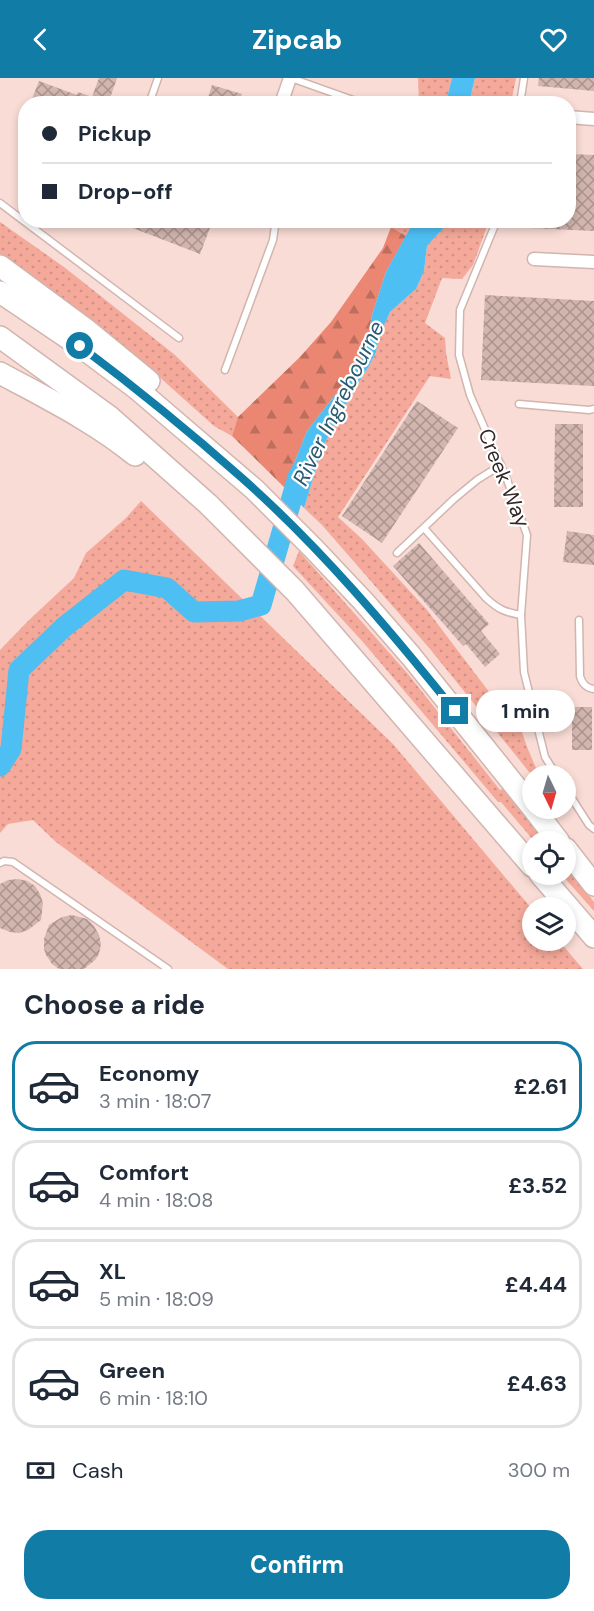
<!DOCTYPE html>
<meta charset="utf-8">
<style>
:root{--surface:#fff;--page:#f6f6f7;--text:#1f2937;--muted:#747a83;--line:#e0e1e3;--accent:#117ca6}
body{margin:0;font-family:"DM Sans",sans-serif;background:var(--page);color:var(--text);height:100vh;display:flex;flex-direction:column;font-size:22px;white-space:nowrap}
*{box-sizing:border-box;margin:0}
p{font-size:20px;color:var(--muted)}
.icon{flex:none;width:33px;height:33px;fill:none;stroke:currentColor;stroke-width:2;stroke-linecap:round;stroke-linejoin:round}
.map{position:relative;height:891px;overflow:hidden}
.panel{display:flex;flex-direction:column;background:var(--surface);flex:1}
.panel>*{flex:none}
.hud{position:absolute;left:18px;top:18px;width:558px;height:132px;border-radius:24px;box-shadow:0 3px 9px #0003;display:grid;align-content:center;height:132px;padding:0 24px;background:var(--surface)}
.needle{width:39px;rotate:175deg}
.tools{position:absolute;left:522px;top:687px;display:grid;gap:12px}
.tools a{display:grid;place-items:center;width:54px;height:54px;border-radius:50%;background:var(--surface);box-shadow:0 3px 9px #0003;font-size:30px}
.end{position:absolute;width:27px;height:27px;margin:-14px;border:8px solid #117ca6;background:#fff;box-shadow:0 0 0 3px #fff}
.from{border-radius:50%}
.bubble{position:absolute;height:42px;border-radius:21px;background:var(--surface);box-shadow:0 3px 9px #0003;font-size:20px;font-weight:700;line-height:42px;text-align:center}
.hud b{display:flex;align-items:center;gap:21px;height:57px;font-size:22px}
.hud b+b{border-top:2px solid var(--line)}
.hud i{width:15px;height:15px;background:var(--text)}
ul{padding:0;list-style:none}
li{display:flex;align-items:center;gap:18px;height:90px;margin:0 12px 9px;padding:0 12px;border:3px solid var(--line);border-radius:24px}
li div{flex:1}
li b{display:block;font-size:22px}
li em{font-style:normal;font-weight:700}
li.current{border-color:var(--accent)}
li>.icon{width:54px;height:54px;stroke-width:1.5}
h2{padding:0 24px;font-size:27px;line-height:72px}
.pay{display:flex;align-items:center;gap:15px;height:66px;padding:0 24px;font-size:22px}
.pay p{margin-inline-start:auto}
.button{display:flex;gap:12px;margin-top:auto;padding:12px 24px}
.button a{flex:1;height:69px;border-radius:24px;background:var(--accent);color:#fff;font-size:24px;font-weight:700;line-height:69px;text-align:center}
header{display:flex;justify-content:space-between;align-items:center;height:78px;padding:0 24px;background:var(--accent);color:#fff;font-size:27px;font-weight:700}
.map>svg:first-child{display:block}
</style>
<header><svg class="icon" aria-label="back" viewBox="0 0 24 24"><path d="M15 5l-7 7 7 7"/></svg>Zipcab<svg class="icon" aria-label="heart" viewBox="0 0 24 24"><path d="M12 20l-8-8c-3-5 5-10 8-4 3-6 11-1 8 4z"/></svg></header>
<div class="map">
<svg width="594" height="891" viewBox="0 0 594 891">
<defs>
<pattern id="grass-dots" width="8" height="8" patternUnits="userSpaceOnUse" patternTransform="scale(1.5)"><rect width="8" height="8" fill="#f4a99a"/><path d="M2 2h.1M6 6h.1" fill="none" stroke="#d29185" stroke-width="1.8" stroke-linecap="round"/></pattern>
<pattern id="forest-firs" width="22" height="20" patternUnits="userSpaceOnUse" patternTransform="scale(1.5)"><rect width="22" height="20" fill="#ea8672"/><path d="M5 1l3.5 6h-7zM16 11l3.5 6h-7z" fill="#be6e5d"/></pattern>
<pattern id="building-cross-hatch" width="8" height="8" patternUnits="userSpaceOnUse" patternTransform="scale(1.5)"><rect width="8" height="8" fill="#d1b5ae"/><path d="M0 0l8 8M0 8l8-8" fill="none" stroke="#aa938d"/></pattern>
</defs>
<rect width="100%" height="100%" fill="#f9dcd5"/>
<g fill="url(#grass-dots)">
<polygon points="418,0 452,0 447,20 448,25 419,25"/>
<polygon points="475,0 516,0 511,25 469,26"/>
<polygon points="393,143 414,143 406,158 391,149"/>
<polygon points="448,143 489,143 473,187 462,201 442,200 425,245 445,260 446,275 451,301 430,298 338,439 362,461 427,532 499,627 511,622 527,669 536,690 530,695 430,571 322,447 304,430 323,368 353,313 369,288 376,274 378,261 390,234 416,211 424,193 427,168 447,146"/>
<polygon points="0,144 64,189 175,277 238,339 232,358 214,348 146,287 24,193 0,176"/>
<polygon points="141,423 393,666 532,831 532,862 559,863 583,891 228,891 56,764 33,742 8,746 0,755 0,572 28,543 74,500 86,475 126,440"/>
<polygon points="299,473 408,596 500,712 503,711 545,763 534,763 501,724 498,724 363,564 293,488"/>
<polygon points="566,789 594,824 594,833 562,797 566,796"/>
</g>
<polygon fill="url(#forest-firs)" points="391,149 406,158 386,194 372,237 366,270 357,289 307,353 287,403 286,411 232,358 238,339 300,279 331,244 383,170"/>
<g fill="#4dbff3">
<polygon points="452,0 475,0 469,25 448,25 447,20"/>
<polygon points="414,143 448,143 447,146 427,168 424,193 416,211 390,234 378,261 376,274 369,288 353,313 323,368 304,430 286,411 287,403 307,353 357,289 366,270 372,237 386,194"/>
</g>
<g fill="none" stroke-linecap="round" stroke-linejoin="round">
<polyline stroke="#4dbff3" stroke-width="21" points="0,688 11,671 19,592 64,549 124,502 167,510 194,534 239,533 261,527 298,399 303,391"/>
</g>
<g fill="url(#building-cross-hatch)">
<polygon points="99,0 117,0 108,26 30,26 39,3 77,17 78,14 92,19"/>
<polygon points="539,0 594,0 594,13 538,8"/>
<polygon points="212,7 242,16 239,26 206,26"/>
<polygon points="568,76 594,77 594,153 530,150 531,142 568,142"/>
<polygon points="112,142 213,142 200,176"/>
<polygon points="485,217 594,223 594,308 481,302"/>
<polygon points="417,323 458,350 382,465 342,438"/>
<polygon points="555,346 583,346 583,429 554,429"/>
<polygon points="567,453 594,457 594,487 563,484"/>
<polygon points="419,465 489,546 481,553 500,576 485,589 466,566 463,568 393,488"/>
<rect x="572" y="629" width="20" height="43"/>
<polygon points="18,801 27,803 35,808 40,816 43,825 41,842 28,852 19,855 10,854 0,850 0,806 8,802"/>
<polygon points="72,837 87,841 94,848 99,857 101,866 99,876 95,882 84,891 59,891 52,886 46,877 44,871 44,861 49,847 62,839"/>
</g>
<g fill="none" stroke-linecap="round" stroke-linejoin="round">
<defs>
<g id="lane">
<polyline points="291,0 364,26"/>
<polyline points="149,26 158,0"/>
<polyline points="520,26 524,0"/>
<polyline points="0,125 179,260"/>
<polyline points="497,142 460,232 459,277 470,317 506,399 527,457 521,537 524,594 545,679 557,698"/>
<polyline points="225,292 273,162 275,148 272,142"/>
<polyline points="519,326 589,332 594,331"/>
<path d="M424,450l62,70c13,12 19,14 35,17"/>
<polyline points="397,475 454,421 477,402 501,387"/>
<path d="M579,542l1,56c2,8 6,12 14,13"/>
<polyline points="566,711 589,747 594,751"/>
<polyline points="0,785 4,783 13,784 168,891"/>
</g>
<g id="street">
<polyline points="281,26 290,0"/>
<polyline points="568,39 594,41"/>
<polyline points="534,181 594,184"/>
</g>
<g id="highway">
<polyline points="0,188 88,253 149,303"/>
<polyline points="0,214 80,268 136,310 254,411 313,470 364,524 411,578 532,729"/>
<polyline points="0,259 110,339 208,426 295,513 532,788"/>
<path d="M0,295c46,25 95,49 135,82"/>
<polyline points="533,730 559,764"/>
<polyline points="566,771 594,807"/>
<polyline points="540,796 594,859"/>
</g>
</defs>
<use href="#lane" stroke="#d1b5ae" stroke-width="9"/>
<use href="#street" stroke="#d1b5ae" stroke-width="15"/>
<use href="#highway" stroke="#d1b5ae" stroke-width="24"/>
<use href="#lane" stroke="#fff" stroke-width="6"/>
<use href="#street" stroke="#fff" stroke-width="12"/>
<use href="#highway" stroke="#fff" stroke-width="21"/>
</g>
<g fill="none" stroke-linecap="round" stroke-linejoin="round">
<path stroke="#117ca6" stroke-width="8" d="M80,268c56,42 110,86 162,132 79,70 147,151 213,233"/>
</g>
<g text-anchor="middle" stroke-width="4.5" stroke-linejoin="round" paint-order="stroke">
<g font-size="21" fill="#322725" stroke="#fff">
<text transform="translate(504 400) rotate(68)" y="7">Creek Way</text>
</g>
<g font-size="22" font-style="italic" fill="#2b5a70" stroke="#fff">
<text transform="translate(338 325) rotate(-64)" y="8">River Ingrebourne</text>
</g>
</g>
</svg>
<div class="tools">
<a><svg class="needle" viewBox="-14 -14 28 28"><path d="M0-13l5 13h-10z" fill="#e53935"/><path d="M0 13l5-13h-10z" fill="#747a83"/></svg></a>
<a><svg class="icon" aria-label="locate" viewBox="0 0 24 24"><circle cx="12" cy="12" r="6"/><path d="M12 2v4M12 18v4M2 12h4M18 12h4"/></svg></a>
<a><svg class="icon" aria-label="layers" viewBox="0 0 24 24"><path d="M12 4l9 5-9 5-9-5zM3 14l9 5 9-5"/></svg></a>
</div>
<i class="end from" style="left:80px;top:268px"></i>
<i class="end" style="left:455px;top:633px"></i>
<div class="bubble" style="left:476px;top:612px;width:99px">1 min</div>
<div class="hud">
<b><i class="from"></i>Pickup</b>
<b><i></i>Drop-off</b>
</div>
</div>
<section class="panel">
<h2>Choose a ride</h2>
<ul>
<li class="current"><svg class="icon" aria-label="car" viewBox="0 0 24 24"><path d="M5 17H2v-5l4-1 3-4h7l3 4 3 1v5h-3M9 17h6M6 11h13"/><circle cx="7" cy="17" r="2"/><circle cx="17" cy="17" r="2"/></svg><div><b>Economy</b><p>3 min · 18:07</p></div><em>£2.61</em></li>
<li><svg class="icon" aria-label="car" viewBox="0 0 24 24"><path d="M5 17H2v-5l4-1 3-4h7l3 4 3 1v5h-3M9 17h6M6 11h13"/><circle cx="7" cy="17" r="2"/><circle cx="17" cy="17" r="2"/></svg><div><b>Comfort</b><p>4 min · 18:08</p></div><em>£3.52</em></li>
<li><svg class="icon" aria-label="car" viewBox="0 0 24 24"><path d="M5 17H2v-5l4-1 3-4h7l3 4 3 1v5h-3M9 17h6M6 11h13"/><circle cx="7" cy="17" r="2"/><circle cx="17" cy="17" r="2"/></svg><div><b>XL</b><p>5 min · 18:09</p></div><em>£4.44</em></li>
<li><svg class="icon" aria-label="car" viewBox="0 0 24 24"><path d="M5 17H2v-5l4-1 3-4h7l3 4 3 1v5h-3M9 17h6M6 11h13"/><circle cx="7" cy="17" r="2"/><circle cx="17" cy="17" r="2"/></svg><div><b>Green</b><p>6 min · 18:10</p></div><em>£4.63</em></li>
</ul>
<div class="pay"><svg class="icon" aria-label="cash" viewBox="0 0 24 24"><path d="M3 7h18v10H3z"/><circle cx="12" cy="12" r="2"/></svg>Cash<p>300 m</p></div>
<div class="button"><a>Confirm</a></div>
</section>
